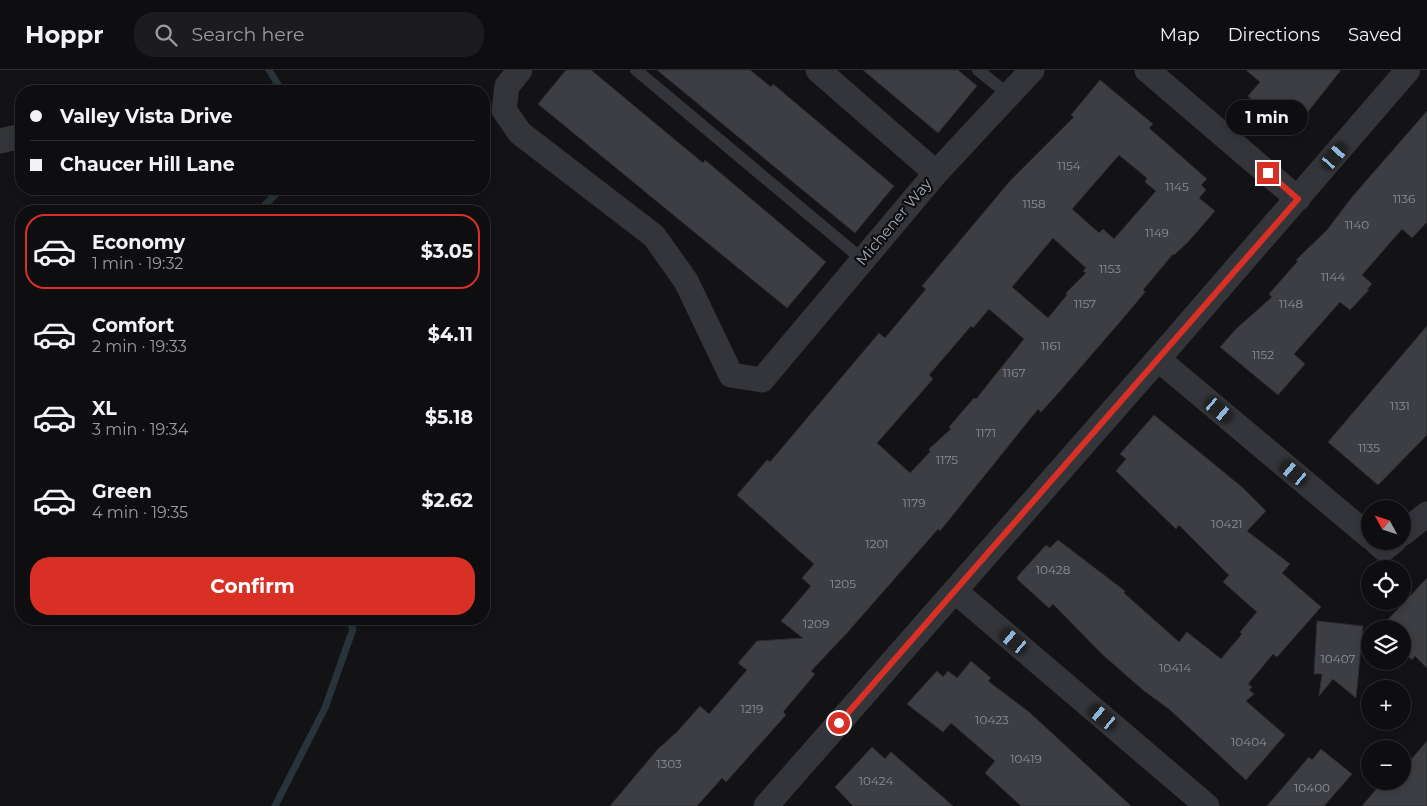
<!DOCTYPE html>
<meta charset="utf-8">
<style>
:root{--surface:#0e0e10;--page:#1c1c1e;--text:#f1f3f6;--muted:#9b9c9f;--line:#2e2e30;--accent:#d93025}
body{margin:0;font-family:Montserrat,sans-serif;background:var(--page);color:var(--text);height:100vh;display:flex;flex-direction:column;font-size:19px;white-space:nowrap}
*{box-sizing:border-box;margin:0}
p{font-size:16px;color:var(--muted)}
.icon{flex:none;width:28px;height:28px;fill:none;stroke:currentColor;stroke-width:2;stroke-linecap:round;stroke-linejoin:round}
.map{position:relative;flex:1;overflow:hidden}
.side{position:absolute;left:15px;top:135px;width:475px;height:420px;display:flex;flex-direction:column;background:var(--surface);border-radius:20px;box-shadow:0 2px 8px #0003,0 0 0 1px var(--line)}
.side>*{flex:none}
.top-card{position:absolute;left:15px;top:15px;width:475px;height:110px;border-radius:20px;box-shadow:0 2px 8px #0003,0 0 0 1px var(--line);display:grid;align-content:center;height:110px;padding:0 15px;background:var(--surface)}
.needle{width:32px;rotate:310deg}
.fabs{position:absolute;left:1361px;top:430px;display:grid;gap:10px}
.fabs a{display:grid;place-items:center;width:50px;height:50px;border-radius:50%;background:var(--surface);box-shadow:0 2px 8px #0003,0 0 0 1px var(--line);font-size:25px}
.end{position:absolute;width:22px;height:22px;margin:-11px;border:6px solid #d93025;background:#fff;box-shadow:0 0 0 2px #fff}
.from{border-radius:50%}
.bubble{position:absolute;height:35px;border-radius:18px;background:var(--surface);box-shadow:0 2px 8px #0003,0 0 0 1px var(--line);font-size:16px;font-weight:700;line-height:35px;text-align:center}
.car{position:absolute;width:15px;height:30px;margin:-15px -8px;border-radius:6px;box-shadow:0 0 4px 1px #0007;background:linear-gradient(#222 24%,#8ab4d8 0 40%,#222 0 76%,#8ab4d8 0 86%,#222 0)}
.top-card b{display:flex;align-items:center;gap:18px;height:48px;font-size:19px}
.top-card b+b{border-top:1px solid var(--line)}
.top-card i{width:12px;height:12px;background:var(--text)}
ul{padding:9px 0 0;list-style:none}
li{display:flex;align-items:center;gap:15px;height:75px;margin:0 10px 8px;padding:0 5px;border:2px solid transparent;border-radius:20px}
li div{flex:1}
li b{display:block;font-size:19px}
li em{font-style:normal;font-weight:700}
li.on{border-color:var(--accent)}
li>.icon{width:45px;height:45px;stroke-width:1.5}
.primary-button{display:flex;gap:10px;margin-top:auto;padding:10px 15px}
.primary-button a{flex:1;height:58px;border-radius:20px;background:var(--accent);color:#fff;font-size:20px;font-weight:700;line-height:58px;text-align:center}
header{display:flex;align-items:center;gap:30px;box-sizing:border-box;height:70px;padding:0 25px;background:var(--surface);border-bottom:1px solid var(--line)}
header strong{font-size:24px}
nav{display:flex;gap:28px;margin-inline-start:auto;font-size:18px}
.search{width:350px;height:45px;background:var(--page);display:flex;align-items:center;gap:12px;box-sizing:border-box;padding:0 18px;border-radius:20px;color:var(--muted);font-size:19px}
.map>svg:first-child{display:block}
</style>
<header>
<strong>Hoppr</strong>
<div class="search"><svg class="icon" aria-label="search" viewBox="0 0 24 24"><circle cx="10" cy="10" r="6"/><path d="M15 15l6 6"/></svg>Search here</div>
<nav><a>Map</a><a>Directions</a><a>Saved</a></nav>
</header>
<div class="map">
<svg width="1427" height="736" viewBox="0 0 1427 736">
<rect width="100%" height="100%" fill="#131315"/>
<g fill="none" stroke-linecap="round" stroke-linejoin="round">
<g stroke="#28333a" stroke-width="7">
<polyline points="269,0 282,21"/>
<polyline points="259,141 281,119"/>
<polyline points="275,736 325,638 353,559 348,549"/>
</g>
</g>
<g fill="#3d3e43" stroke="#2d2d31" fill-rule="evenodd">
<polygon points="566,0 591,0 703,93 705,90 826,192 787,238 538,34"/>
<polygon points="657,0 750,0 771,17 773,14 894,116 855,163"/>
<polygon points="863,0 958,0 977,16 938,63"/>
<polygon points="1246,0 1341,0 1299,53 1296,51 1288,60 1248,26 1260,12"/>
<path d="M1100,10l53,44 -4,4 58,51 -6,6 5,5 -7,8 16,13 -27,31 -14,13 -1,-1 -30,36 2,2 -20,24 -64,74 -20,22 -3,-3 -98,122 -2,-2 -92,105 -35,37 4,3 -32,38 3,3 -60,67 -4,-4 -25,28h-87l47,-56 21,-19 22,-25 9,8 38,-44 -9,-7 19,-22 46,-3 -22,-17 30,-35 -9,-8 12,-14 -77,-69 30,-35 3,2 109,-129 6,5 41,-49 -4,-3 88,-105 64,-64 -3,-2zM1119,85l28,23 -2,4 11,9 -42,48 -11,-10 -4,4 -27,-24zM1053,168l33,30 -3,3 3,2 -20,20 1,2 -19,23 -36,-31zM989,239l35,30 -48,60 -2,-1 -25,29 2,2 -22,20 1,3 -20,21 -33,-30 56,-64 -4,-4 42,-49 2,2z"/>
<polygon points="1427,41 1427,152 1412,168 1402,159 1362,205 1372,214 1367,219 1369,220 1350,240 1340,232 1294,284 1305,294 1278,325 1220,277 1236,259 1272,227 1269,224 1298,191 1296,190 1327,160 1352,127"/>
<polygon points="1427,256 1427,365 1378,415 1328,372"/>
<polygon points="1154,345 1243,418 1266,441 1247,461 1290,494 1282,503 1321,537 1277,587 1273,584 1248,614 1252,617 1249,620 1254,624 1246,631 1285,665 1246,710 1169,639 1143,620 1103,585 1053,534 1049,538 1018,510 1017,507 1046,475 1050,478 1058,470 1125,521 1124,523 1179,572 1187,562 1221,589 1242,564 1240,562 1257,542 1223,512 1229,505 1179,455 1176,459 1116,401 1126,389 1120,384"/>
<polygon points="1427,508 1427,598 1415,586 1412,590 1402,581 1402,559 1379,559"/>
<polygon points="1317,551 1363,556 1356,628 1333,609 1319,626 1322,604 1314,604"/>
<polygon points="971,591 991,608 988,611 1029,642 1131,736 1021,736 985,703 995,691 951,653 943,662 907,634 937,601 943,607 948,601 957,608"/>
<polygon points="1427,671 1427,736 1362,736 1383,711 1402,711 1402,700"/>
<polygon points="872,677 885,689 891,682 953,736 853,736 835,717"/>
<polygon points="1321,679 1352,704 1324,736 1267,736 1309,687 1312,690"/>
</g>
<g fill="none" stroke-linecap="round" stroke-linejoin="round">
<g stroke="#34353a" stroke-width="12">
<polyline points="636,0 863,190"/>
<polyline points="978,0 1009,25"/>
</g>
<g stroke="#34353a" stroke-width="25">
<polyline points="520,0 507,16 504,40 520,63 654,166 686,211 731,305 762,310 936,103 1032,0"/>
<polyline points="818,0 936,103"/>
<polyline points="1147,0 1298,129"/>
<polyline points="0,71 21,66"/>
<polyline points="1158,289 1370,467"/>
<polyline points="1402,464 1427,444"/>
<polyline points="1375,471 1384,479 1394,471"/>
<polyline points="955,521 1207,736"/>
<polyline points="766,736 1158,289 1408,0"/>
</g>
</g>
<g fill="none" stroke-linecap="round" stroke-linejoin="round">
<polyline stroke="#d93025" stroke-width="6" points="839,653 1298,129 1268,103"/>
</g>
<g text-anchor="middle" stroke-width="4.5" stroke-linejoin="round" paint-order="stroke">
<g font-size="12" fill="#8a8f9a">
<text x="1069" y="100">1154</text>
<text x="1177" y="121">1145</text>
<text x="1404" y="133">1136</text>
<text x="1034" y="138">1158</text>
<text x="1357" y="159">1140</text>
<text x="1157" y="167">1149</text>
<text x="1110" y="203">1153</text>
<text x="1333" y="211">1144</text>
<text x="1085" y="238">1157</text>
<text x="1291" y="238">1148</text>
<text x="1051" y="280">1161</text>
<text x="1263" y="289">1152</text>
<text x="1014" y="307">1167</text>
<text x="1400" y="340">1131</text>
<text x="986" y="367">1171</text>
<text x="1369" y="382">1135</text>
<text x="947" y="394">1175</text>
<text x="914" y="437">1179</text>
<text x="1227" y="458">10421</text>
<text x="877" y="478">1201</text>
<text x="1053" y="504">10428</text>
<text x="843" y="518">1205</text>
<text x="816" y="558">1209</text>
<text x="1338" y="593">10407</text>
<text x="1175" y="602">10414</text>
<text x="752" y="643">1219</text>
<text x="992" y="654">10423</text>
<text x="1249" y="676">10404</text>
<text x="1026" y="693">10419</text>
<text x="669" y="698">1303</text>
<text x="876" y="715">10424</text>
<text x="1312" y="722">10400</text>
</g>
<g font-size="15" fill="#a4aab7" stroke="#0e0e10">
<text transform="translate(894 152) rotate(-50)" y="5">Michener Way</text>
</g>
</g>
</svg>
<div class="fabs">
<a><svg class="needle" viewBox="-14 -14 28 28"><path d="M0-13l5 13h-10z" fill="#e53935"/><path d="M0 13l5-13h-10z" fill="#9b9c9f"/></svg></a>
<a><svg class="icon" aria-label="locate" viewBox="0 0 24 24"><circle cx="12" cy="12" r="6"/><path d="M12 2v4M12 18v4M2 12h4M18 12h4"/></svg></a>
<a><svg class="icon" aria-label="layers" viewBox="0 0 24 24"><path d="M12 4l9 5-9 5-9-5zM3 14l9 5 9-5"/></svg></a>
<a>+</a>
<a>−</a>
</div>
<i class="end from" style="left:839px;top:653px"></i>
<i class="end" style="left:1268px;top:103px"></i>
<div class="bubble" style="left:1226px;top:30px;width:82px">1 min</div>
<i class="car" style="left:1335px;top:86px;rotate:41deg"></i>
<i class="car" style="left:1219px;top:340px;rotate:130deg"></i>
<i class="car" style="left:1294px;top:403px;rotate:310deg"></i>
<i class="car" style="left:1014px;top:571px;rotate:310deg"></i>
<i class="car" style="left:1103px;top:647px;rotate:310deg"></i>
<div class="top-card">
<b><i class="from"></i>Valley Vista Drive</b>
<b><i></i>Chaucer Hill Lane</b>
</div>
<section class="side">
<ul>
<li class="on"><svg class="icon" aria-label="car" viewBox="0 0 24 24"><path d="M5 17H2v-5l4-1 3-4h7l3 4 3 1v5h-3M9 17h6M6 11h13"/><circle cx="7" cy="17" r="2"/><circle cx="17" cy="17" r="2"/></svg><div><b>Economy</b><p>1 min · 19:32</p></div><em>$3.05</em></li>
<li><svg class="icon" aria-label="car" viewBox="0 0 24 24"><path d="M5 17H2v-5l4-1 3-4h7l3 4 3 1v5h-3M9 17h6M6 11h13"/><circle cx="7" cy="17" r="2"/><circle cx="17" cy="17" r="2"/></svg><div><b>Comfort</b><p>2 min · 19:33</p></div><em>$4.11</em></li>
<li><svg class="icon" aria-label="car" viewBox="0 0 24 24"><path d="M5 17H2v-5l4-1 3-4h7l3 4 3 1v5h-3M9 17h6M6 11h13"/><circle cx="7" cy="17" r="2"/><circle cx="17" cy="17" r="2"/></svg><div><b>XL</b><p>3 min · 19:34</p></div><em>$5.18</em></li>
<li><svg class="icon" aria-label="car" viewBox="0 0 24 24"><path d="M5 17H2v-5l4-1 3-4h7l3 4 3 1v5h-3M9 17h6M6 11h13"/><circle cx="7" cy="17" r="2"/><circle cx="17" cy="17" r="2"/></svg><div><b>Green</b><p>4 min · 19:35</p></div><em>$2.62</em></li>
</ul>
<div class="primary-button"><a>Confirm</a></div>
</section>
</div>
